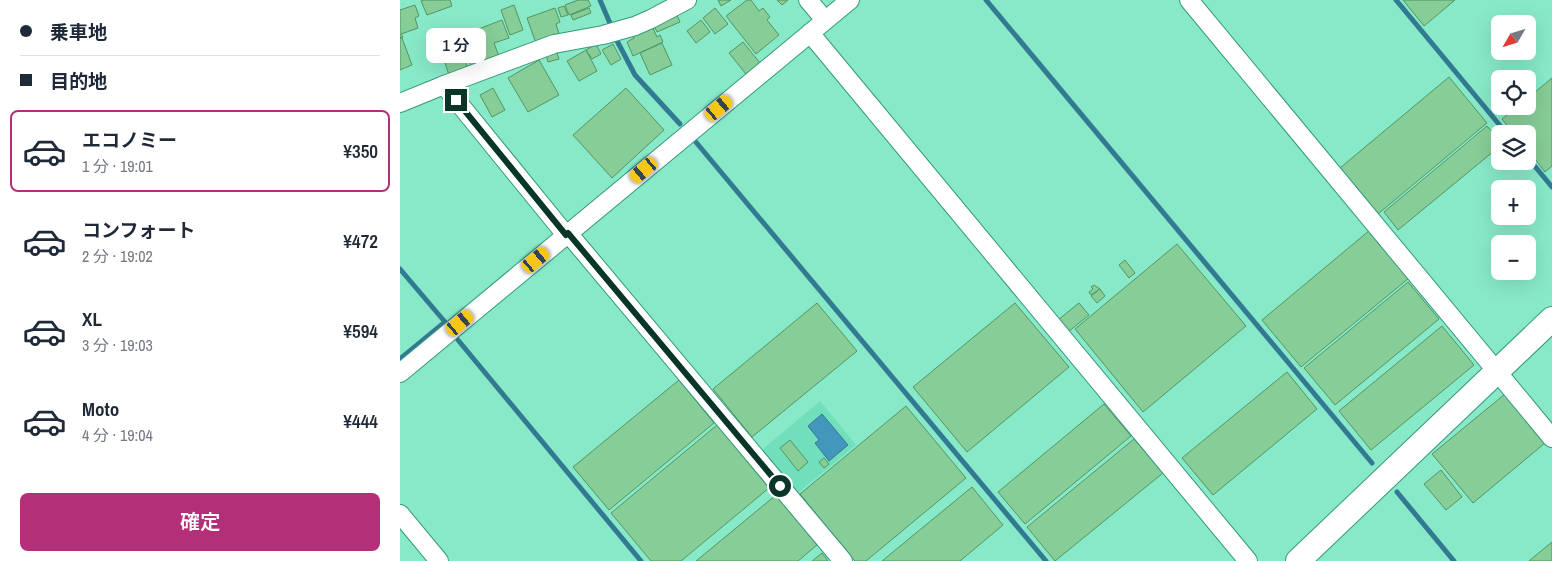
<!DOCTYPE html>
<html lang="ja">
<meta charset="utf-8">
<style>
:root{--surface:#fff;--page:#f2f2f3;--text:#1f2937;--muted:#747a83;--line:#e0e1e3;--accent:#b33079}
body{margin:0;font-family:"Archivo Narrow","Noto Sans JP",sans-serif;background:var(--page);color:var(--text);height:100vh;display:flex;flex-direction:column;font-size:19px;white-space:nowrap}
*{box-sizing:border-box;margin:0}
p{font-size:16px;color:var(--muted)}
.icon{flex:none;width:28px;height:28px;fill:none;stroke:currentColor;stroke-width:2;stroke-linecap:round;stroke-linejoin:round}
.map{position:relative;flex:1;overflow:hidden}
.details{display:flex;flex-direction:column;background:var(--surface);width:400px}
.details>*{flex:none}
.top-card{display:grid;align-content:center;height:110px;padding:0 20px;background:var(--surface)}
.needle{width:32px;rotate:231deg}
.fabs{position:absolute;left:1091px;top:15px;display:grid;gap:10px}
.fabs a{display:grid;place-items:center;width:45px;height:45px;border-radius:8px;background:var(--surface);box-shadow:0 5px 20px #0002;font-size:25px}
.end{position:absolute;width:22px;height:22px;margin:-11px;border:6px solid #0a3529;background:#fff;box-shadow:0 0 0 2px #fff}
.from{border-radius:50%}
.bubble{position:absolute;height:35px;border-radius:8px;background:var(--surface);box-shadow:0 5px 20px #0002;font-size:16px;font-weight:600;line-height:35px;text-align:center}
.car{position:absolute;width:15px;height:30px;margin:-15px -8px;border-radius:6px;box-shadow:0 0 4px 1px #0007;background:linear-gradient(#f5c518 24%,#345 0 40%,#f5c518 0 76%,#345 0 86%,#f5c518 0)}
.top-card b{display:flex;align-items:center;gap:18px;height:48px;font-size:19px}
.top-card b+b{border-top:1px solid var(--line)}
.top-card i{width:12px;height:12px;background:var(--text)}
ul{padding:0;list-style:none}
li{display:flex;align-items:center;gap:15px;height:82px;margin:0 10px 8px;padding:0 10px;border:2px solid transparent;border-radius:8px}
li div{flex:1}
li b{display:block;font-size:19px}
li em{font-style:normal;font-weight:600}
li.active{border-color:var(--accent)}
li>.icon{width:45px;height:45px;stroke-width:1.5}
.action{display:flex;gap:10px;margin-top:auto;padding:10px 20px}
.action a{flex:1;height:58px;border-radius:8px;background:var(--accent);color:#fff;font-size:20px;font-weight:600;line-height:58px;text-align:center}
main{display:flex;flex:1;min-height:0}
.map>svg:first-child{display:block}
</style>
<main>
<section class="details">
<div class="top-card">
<b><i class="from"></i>乗車地</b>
<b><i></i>目的地</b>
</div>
<ul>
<li class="active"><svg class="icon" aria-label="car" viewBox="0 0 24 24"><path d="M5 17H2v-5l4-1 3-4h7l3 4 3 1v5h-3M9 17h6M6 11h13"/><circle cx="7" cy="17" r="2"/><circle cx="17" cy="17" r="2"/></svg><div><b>エコノミー</b><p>1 分 · 19:01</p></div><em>¥350</em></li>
<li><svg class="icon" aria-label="car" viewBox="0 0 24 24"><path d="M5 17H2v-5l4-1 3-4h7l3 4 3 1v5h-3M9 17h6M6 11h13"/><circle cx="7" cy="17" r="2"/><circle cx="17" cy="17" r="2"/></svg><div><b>コンフォート</b><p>2 分 · 19:02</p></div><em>¥472</em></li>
<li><svg class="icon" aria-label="car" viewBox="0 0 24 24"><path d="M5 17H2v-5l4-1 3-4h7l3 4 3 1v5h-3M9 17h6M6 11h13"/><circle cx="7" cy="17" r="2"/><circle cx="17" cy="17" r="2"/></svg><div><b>XL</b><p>3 分 · 19:03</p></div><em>¥594</em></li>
<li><svg class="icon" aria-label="car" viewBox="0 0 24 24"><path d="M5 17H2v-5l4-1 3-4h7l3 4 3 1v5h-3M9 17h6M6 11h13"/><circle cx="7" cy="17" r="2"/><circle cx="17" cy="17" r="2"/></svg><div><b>Moto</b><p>4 分 · 19:04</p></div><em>¥444</em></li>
</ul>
<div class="action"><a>確定</a></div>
</section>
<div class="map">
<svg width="1152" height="561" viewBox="0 0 1152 561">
<rect width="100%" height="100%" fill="#88e9c9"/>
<polygon fill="#71dfbc" points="420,401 456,445 394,496 358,453"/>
<polygon fill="#4397bd" stroke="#327a91" points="422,414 448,445 429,461 415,443 419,440 408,426"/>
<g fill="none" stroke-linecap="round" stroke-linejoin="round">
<g stroke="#327a91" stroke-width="5">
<polyline points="200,0 212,28"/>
<polyline points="586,0 972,463"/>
<polyline points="996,0 1107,134"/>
<polyline points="215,37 235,75 280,124"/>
<polyline points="295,141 646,561"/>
<polyline points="1128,158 1152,187"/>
<polyline points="0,269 45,322 0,359"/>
<polyline points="58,340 241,561"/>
<polyline points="997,492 1054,561"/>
</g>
</g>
<g fill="#87cd97" stroke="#529563">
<polygon points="24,0 50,0 52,6 27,15 21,1"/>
<polygon points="178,0 188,0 191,6 169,15 165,5"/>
<polygon points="318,0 331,0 321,6"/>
<polygon points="347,0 351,0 359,11 363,8 370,17 367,20 379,35 356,54 326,16"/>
<polygon points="377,0 388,0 382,5"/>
<polygon points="1003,0 1055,0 1024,26"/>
<polygon points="15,5 19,16 15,18 18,28 1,34 3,37 0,38 0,10"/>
<polygon points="114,5 123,30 110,35 101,10"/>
<polygon points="164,6 168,15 161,17 158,8"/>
<polygon points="155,8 160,22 156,24 160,37 137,46 127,18"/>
<polygon points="189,8 191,13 173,20 171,15"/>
<polygon points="315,8 328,24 315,34 303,18"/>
<polygon points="276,13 280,22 257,32 253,23"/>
<polygon points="102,20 109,38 94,43 100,59 72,69 60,36"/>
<polygon points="301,20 310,32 296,43 287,31"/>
<polygon points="252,26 257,37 260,35 263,42 233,56 227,42 234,38 233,35"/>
<polygon points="0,38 2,38 12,65 0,70"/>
<polygon points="343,42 360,63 346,74 329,53"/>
<polygon points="262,43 272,65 250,75 240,53"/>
<polygon points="196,44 201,54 192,59 186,50"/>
<polygon points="213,44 221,59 211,65 202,50"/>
<polygon points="186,50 197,71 179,81 167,61"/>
<polygon points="157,53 159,59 148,62 146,55"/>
<polygon points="63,56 68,68 49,75 45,63"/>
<polygon points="139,60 159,95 128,112 108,78"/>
<polygon points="1049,77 1087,123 978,214 940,168"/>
<polygon points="1152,78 1152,166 1145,172 1128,150 1128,134 1114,134 1102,119 1118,106 1128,106 1128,98"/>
<polygon points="93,88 105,110 92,117 80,95"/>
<polygon points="226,88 264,130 212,178 173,135"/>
<polygon points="1087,126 1100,141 1100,146 998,230 984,212"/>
<polygon points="970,230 1009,278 901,367 862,320"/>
<polygon points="777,244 846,326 743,412 675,329"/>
<polygon points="725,260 735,273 729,278 719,265"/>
<polygon points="1008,282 1039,319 935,405 904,368"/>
<polygon points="694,285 700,289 691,295 689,292 693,289 691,287"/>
<polygon points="700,289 705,296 697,303 691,296"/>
<polygon points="417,303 457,351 352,437 313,389"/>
<polygon points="615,303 669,367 567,452 513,387"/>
<polygon points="679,303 689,315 668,332 658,320"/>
<polygon points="1042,326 1074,365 971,450 939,411"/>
<polygon points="887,372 917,409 813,495 782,458"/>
<polygon points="279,380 314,423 209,510 173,467"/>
<polygon points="1105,394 1145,443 1073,503 1032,454"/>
<polygon points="704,404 731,436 625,524 598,492"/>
<polygon points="506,406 566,478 466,561 455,561 400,494"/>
<polygon points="317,425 369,488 281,561 251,561 211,513"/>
<polygon points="734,439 763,473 655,561 627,527"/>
<polygon points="390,440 408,462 398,471 380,448"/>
<polygon points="424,458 429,464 424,468 419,462"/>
<polygon points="1041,470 1062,497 1046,510 1024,484"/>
<polygon points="572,487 603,525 560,561 482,561"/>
<polygon points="376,495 417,545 398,561 296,561"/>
<polygon points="1152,542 1152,561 1129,561"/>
<polygon points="422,553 428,561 412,561"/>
</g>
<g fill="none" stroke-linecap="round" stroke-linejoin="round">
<defs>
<g id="street">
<polyline points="408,0 425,20"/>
<polyline points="789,0 1152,438"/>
<polyline points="410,33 848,561"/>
<polyline points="44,85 154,44 203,35 235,26 251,19 287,0"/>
<polyline points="0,103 44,85 166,235"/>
<polyline points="168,233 443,561"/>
<polyline points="0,373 450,0"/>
<polyline points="0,514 39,561"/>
</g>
<polyline id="secondary" points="898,561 1152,319"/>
</defs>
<use href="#street" stroke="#33997d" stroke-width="20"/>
<use href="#secondary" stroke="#33997d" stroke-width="26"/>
<use href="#street" stroke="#fff" stroke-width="18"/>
<use href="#secondary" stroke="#fff" stroke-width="24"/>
</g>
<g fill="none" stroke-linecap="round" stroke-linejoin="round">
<polyline stroke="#0a3529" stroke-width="6" points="56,100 166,235 168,233 380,486"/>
</g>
</svg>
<div class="fabs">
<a><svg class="needle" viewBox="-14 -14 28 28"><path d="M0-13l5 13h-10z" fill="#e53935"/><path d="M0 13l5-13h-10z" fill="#747a83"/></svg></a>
<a><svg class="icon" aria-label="locate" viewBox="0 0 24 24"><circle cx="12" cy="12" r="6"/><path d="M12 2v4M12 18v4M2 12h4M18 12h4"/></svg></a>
<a><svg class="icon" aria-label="layers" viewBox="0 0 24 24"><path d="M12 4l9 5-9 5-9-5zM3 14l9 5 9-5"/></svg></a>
<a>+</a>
<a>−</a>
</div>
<i class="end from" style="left:380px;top:486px"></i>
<i class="end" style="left:56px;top:100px"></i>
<div class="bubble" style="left:26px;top:28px;width:60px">1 分</div>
<i class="car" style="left:319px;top:108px;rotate:50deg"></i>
<i class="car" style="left:244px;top:170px;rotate:230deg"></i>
<i class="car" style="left:136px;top:260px;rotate:50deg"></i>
<i class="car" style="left:60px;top:323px;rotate:50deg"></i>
</div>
</main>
